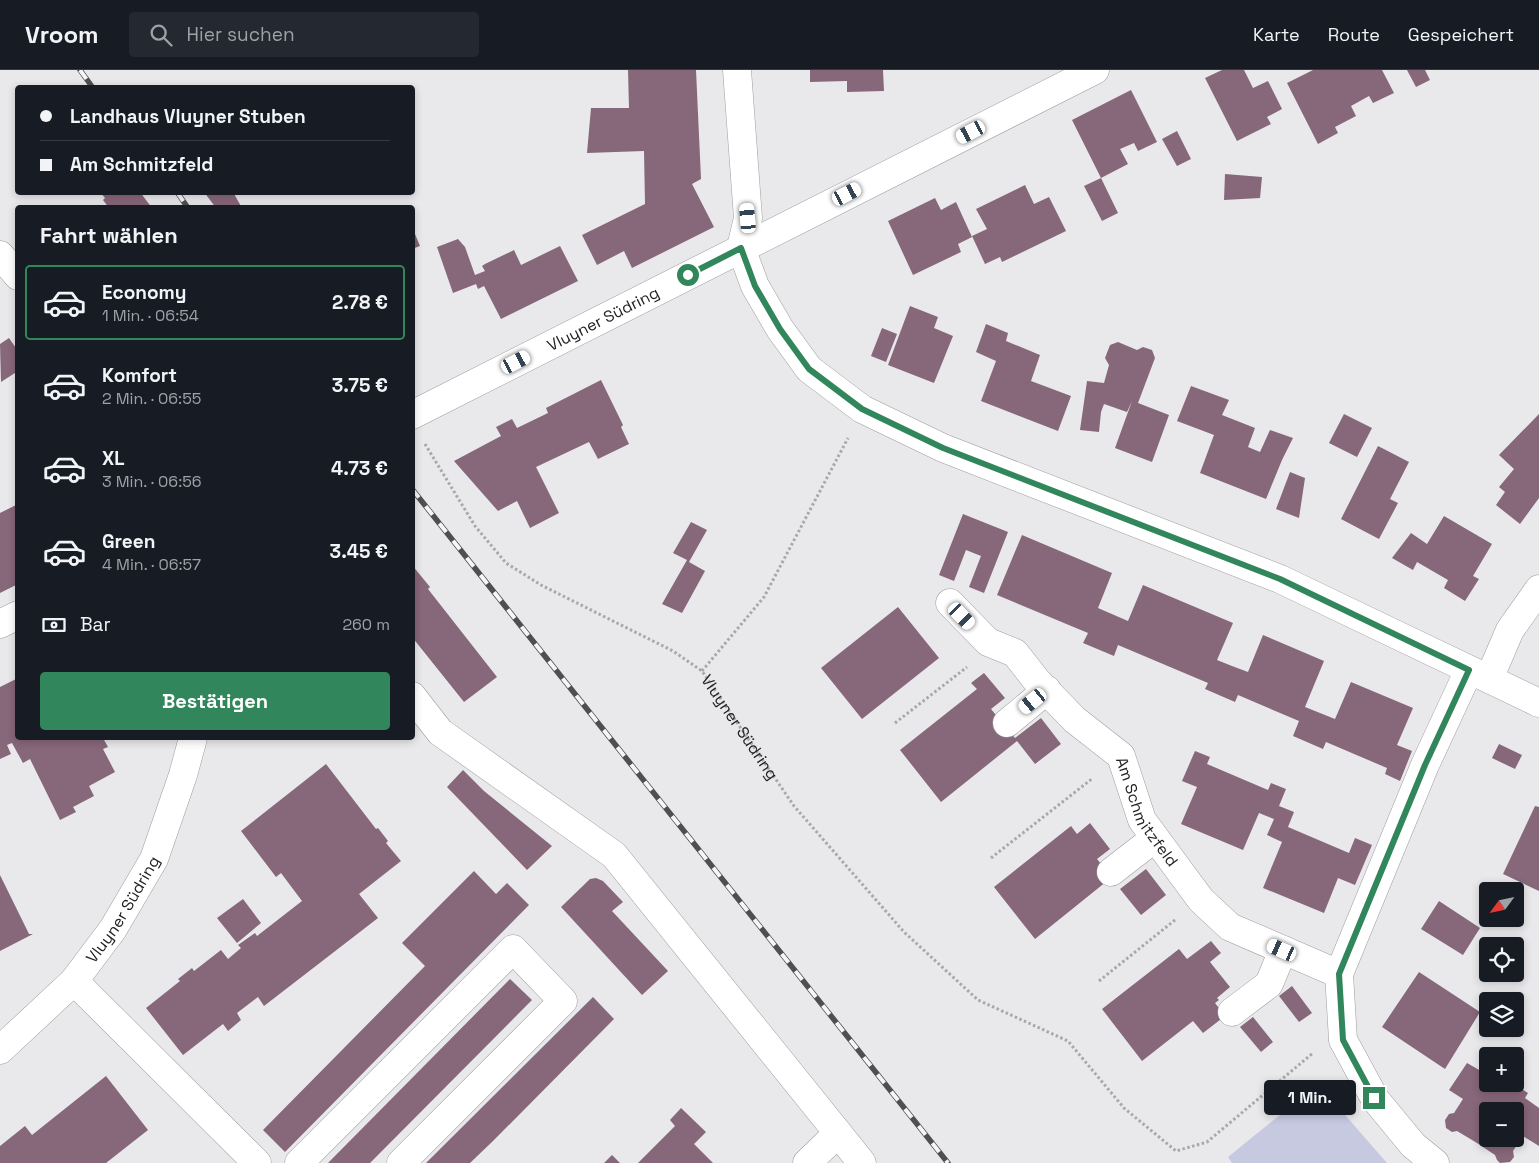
<!DOCTYPE html>
<html lang="de">
<meta charset="utf-8">
<style>
:root{--surface:#171b24;--page:#242831;--text:#f1f3f6;--muted:#9ea1a6;--line:#363941;--accent:#31875b}
body{margin:0;font-family:"Space Grotesk",sans-serif;background:var(--page);color:var(--text);height:100vh;display:flex;flex-direction:column;font-size:19px;white-space:nowrap}
*{box-sizing:border-box;margin:0}
p{font-size:16px;color:var(--muted)}
.icon{flex:none;width:28px;height:28px;fill:none;stroke:currentColor;stroke-width:2;stroke-linecap:round;stroke-linejoin:round}
.map{position:relative;flex:1;overflow:hidden}
.panel{position:absolute;left:15px;top:135px;width:400px;height:535px;display:flex;flex-direction:column;background:var(--surface);border-radius:5px;box-shadow:0 2px 8px #0003}
.panel>*{flex:none}
.banner{position:absolute;left:15px;top:15px;width:400px;height:110px;border-radius:5px;box-shadow:0 2px 8px #0003;display:grid;align-content:center;height:110px;padding:0 25px;background:var(--surface)}
.needle{width:32px;rotate:237deg}
.buttons{position:absolute;left:1479px;top:812px;display:grid;gap:10px}
.buttons a{display:grid;place-items:center;width:45px;height:45px;border-radius:5px;background:var(--surface);box-shadow:0 2px 8px #0003;font-size:25px}
.end{position:absolute;width:22px;height:22px;margin:-11px;border:6px solid #31875b;background:#fff;box-shadow:0 0 0 2px #fff}
.from{border-radius:50%}
.bubble{position:absolute;height:35px;border-radius:5px;background:var(--surface);box-shadow:0 2px 8px #0003;font-size:16px;font-weight:800;line-height:35px;text-align:center}
.car{position:absolute;width:15px;height:30px;margin:-15px -8px;border-radius:6px;box-shadow:0 0 4px 1px #0007;background:linear-gradient(#fff 24%,#345 0 40%,#fff 0 76%,#345 0 86%,#fff 0)}
.banner b{display:flex;align-items:center;gap:18px;height:48px;font-size:19px}
.banner b+b{border-top:1px solid var(--line)}
.banner i{width:12px;height:12px;background:var(--text)}
ul{padding:0;list-style:none}
li{display:flex;align-items:center;gap:15px;height:75px;margin:0 10px 8px;padding:0 15px;border:2px solid transparent;border-radius:5px}
li div{flex:1}
li b{display:block;font-size:19px}
li em{font-style:normal;font-weight:800}
li.current{border-color:var(--accent)}
li>.icon{width:45px;height:45px;stroke-width:1.5}
h2{padding:0 25px;font-size:22px;line-height:60px}
.pay{display:flex;align-items:center;gap:12px;height:55px;padding:0 25px;font-size:19px}
.pay p{margin-inline-start:auto}
.action{display:flex;gap:10px;margin-top:auto;padding:10px 25px}
.action a{flex:1;height:58px;border-radius:5px;background:var(--accent);color:#fff;font-size:20px;font-weight:800;line-height:58px;text-align:center}
header{display:flex;align-items:center;gap:30px;box-sizing:border-box;height:70px;padding:0 25px;background:var(--surface);border-bottom:1px solid var(--line)}
header strong{font-size:24px}
nav{display:flex;gap:28px;margin-inline-start:auto;font-size:18px}
.search{width:350px;height:45px;background:var(--page);display:flex;align-items:center;gap:12px;box-sizing:border-box;padding:0 18px;border-radius:5px;color:var(--muted);font-size:19px}
.map>svg:first-child{display:block}
</style>
<header>
<strong>Vroom</strong>
<div class="search"><svg class="icon" aria-label="search" viewBox="0 0 24 24"><circle cx="10" cy="10" r="6"/><path d="M15 15l6 6"/></svg>Hier suchen</div>
<nav><a>Karte</a><a>Route</a><a>Gespeichert</a></nav>
</header>
<div class="map">
<svg width="1539" height="1093" viewBox="0 0 1539 1093">
<rect width="100%" height="100%" fill="#e9e9ec"/>
<polygon fill="#c7c9e1" points="1318,1014 1387,1093 1232,1093 1228,1087"/>
<g fill="#87677a" fill-rule="evenodd">
<polygon points="628,0 696,0 701,109 692,114 714,157 632,198 624,181 597,195 582,165 645,134 644,81 587,83 591,38 629,38"/>
<polygon points="810,0 883,0 884,21 847,22 847,11 810,12"/>
<polygon points="1222,0 1244,0 1253,18 1268,11 1282,39 1267,47 1271,54 1237,71 1205,8"/>
<polygon points="1313,0 1382,0 1394,23 1373,33 1369,26 1351,36 1356,46 1335,57 1338,63 1318,74 1287,13"/>
<polygon points="1407,0 1425,0 1430,10 1416,17"/>
<polygon points="1131,20 1157,72 1138,81 1134,73 1120,79 1128,94 1101,108 1072,50"/>
<polygon points="1177,61 1191,89 1177,96 1162,69"/>
<polygon points="1225,104 1262,107 1260,128 1224,130"/>
<polygon points="1101,108 1118,143 1102,151 1084,116"/>
<polygon points="1025,115 1034,134 1049,127 1066,161 1002,192 1000,187 985,194 972,166 987,159 976,139"/>
<polygon points="100,122 140,122 152,138 109,138 103,130 105,128"/>
<polygon points="204,122 233,122 242,138 216,138"/>
<polygon points="935,128 941,140 956,132 972,167 958,174 961,182 913,205 888,151"/>
<polygon points="412,157 420,176 412,179"/>
<polygon points="458,169 465,177 475,205 485,201 482,196 485,194 514,180 521,195 560,176 578,211 501,249 484,216 478,219 476,214 453,223 437,177"/>
<polygon points="910,236 938,247 934,258 953,266 934,313 888,295"/>
<polygon points="986,254 1008,263 1006,271 1040,285 1031,311 1071,326 1058,361 981,331 996,291 976,282"/>
<polygon points="882,258 897,264 886,292 871,286"/>
<polygon points="9,268 18,281 18,301 1,312 0,274"/>
<polygon points="1118,272 1137,280 1143,277 1152,280 1155,288 1138,333 1169,345 1152,392 1115,378 1132,331 1127,342 1104,334 1101,342 1099,362 1080,360 1087,311 1104,313 1109,295 1105,288 1110,275"/>
<polygon points="601,310 623,355 621,357 629,374 598,389 589,372 536,397 559,443 530,458 517,431 498,441 454,391 501,366 496,357 512,349 517,358 548,343 546,338"/>
<polygon points="1191,316 1229,330 1222,345 1255,358 1248,377 1260,382 1270,360 1293,368 1282,390 1266,429 1200,403 1214,365 1177,351"/>
<polygon points="1344,344 1372,358 1357,387 1329,373"/>
<polygon points="1539,344 1539,428 1520,454 1496,435 1505,422 1499,417 1514,399 1499,385"/>
<polygon points="1378,376 1409,392 1390,429 1398,433 1379,469 1341,449"/>
<polygon points="1290,402 1305,408 1299,448 1276,439"/>
<polygon points="18,434 18,514 0,523 0,443"/>
<polygon points="963,444 1008,462 984,523 969,517 981,486 966,480 954,511 939,505"/>
<polygon points="1444,446 1492,474 1473,506 1479,509 1465,531 1444,518 1448,510 1417,492 1413,500 1392,488 1411,463 1427,474"/>
<polygon points="691,452 707,460 689,492 705,501 682,543 662,534 687,490 673,483"/>
<polygon points="1022,465 1112,503 1098,538 1128,551 1143,515 1233,553 1217,590 1232,596 1248,602 1263,565 1324,591 1305,637 1335,649 1351,612 1413,638 1397,675 1412,681 1400,711 1385,704 1387,698 1326,672 1323,679 1293,666 1299,651 1238,625 1235,632 1205,619 1208,613 1118,575 1114,586 1083,573 1088,563 997,525"/>
<polygon points="412,495 430,517 428,519 497,607 464,632 412,567"/>
<polygon points="898,537 939,588 862,649 821,598"/>
<polygon points="984,603 1005,628 991,639 1015,668 1041,648 1061,674 1035,694 1017,671 941,732 900,680 977,619 971,613"/>
<polygon points="18,608 18,668 103,668 108,677 103,679 115,702 89,716 94,726 73,737 76,742 60,750 30,689 23,693 12,673 7,675 11,684 0,689 0,617"/>
<polygon points="1499,674 1522,685 1515,699 1492,688"/>
<polygon points="1195,681 1210,687 1207,694 1268,720 1271,713 1286,719 1279,736 1294,742 1288,757 1349,783 1355,768 1372,775 1355,815 1338,808 1324,843 1263,818 1282,772 1267,765 1274,749 1259,743 1243,780 1181,754 1197,717 1182,711"/>
<polygon points="326,694 376,759 378,758 388,771 386,773 401,791 359,824 378,848 264,936 258,927 237,943 241,950 228,961 223,954 183,985 146,938 180,911 178,909 192,898 194,901 221,880 228,889 241,878 238,875 255,863 257,866 302,831 281,803 276,807 241,761"/>
<polygon points="463,700 484,721 552,776 527,800 447,717"/>
<polygon points="1535,736 1539,737 1539,821 1503,804"/>
<polygon points="1090,753 1110,779 1097,789 1112,807 1035,869 994,817 1071,756 1077,764"/>
<polygon points="1146,799 1166,825 1141,845 1120,819"/>
<polygon points="474,801 496,824 507,813 529,835 285,1082 263,1060 425,896 402,873"/>
<polygon points="0,805 29,864 33,864 0,881"/>
<polygon points="596,808 603,811 623,832 612,841 668,901 642,925 561,837 590,809"/>
<polygon points="243,829 261,853 237,873 217,848"/>
<polygon points="1439,831 1480,858 1463,885 1421,859"/>
<polygon points="1211,871 1221,883 1210,892 1230,917 1217,928 1219,930 1215,933 1225,946 1203,963 1193,951 1142,991 1102,939 1179,879 1187,889"/>
<polygon points="1419,902 1480,942 1445,999 1382,957"/>
<polygon points="510,909 532,930 370,1093 328,1093"/>
<polygon points="1292,916 1312,943 1299,952 1279,926"/>
<polygon points="593,927 614,949 493,1071 470,1093 426,1093"/>
<polygon points="1253,947 1273,972 1261,982 1240,957"/>
<path d="M1467,993l14,8 7,-1v14h26l14,9 -3,5 14,10v38l-16,-10 -10,15 1,6 -4,5 -10,1 -3,-3 -2,-5 -18,-12 -20,-12 -5,1 -6,-4 -1,-8 4,-6 5,-1 9,-14 -14,-9zM1488,1041h27v28h-27z"/>
<polygon points="106,1006 148,1060 106,1093 0,1093 0,1076 25,1056 32,1065"/>
<polygon points="681,1038 706,1062 694,1074 713,1093 638,1093 675,1056 670,1050"/>
<polygon points="612,1085 620,1093 604,1093"/>
</g>
<g fill="none" stroke-linecap="round" stroke-linejoin="round">
<defs>
<g id="minor">
<polyline points="737,0 748,148 741,178"/>
<polyline points="741,178 755,216 780,259 809,299 862,339 943,378 1280,509 1539,633"/>
<polyline points="0,185 18,206"/>
<path id="s2" d="M412,345l683,-345"/>
<path id="s3" d="M950,533l38,39 27,11 22,28 38,39 46,36 21,64 59,80 29,27 109,47 86,-209 44,-95"/>
<polyline points="0,554 18,545"/>
<polyline points="1489,609 1510,560 1539,519"/>
<polyline points="412,626 440,662 614,785 838,1063 807,1093"/>
<polyline points="1007,653 1047,620"/>
<polyline points="1111,802 1155,768"/>
<polyline points="1339,904 1343,970 1375,1029 1413,1075 1435,1093"/>
<polyline points="74,911 257,1093"/>
<polyline points="1232,942 1269,914 1283,880"/>
<path id="s4" d="M0,980l74,-69 39,-52 41,-70 29,-84 10,-37"/>
<polyline points="838,1063 862,1093"/>
<polyline points="299,1093 513,879 563,931 401,1093"/>
</g>
</defs>
<use href="#minor" stroke="#9d9da0" stroke-width="29"/>
<g stroke="#a8a8aa" stroke-width="3" stroke-dasharray="2.5 2.5" stroke-linecap="butt">
<path id="s1" d="M425,374l50,82 31,37 35,22 132,66 29,20 92,135 110,126 74,68 90,41 56,67 52,43 31,-9 106,-89"/>
<polyline points="702,601 764,527 848,368"/>
<polyline points="895,653 967,597"/>
<polyline points="991,788 1093,708"/>
<polyline points="1099,911 1175,850"/>
</g>
<use href="#minor" stroke="#fff" stroke-width="28"/>
<defs>
<g id="rail">
<polyline points="80,0 93,18"/>
<polyline points="177,122 188,138"/>
<polyline points="412,419 948,1093"/>
</g>
</defs>
<use href="#rail" stroke="#4f4f51" stroke-width="5.5"/>
<use href="#rail" stroke="#f6f6fa" stroke-width="4" stroke-dasharray="11" stroke-linecap="butt"/>
</g>
<g fill="none" stroke-linecap="round" stroke-linejoin="round">
<polyline stroke="#31875b" stroke-width="6" points="688,205 741,178 755,216 780,259 809,299 862,339 943,378 1280,509 1469,600 1425,695 1339,904 1343,970 1374,1028"/>
</g>
<g text-anchor="middle" stroke-width="4" stroke-linejoin="round" paint-order="stroke">
<g font-size="16" fill="#232324" stroke="#f6f6fa">
<text dy="6" stroke="none"><textPath href="#s2" startOffset="214">Vluyner Südring</textPath></text>
<text dy="6" stroke="none"><textPath href="#s1" startOffset="436">Vluyner Südring</textPath></text>
<text dy="6" stroke="none"><textPath href="#s3" startOffset="294">Am Schmitzfeld</textPath></text>
<text dy="6" stroke="none"><textPath href="#s4" startOffset="188">Vluyner Südring</textPath></text>
</g>
</g>
</svg>
<div class="buttons">
<a><svg class="needle" viewBox="-14 -14 28 28"><path d="M0-13l5 13h-10z" fill="#e53935"/><path d="M0 13l5-13h-10z" fill="#9ea1a6"/></svg></a>
<a><svg class="icon" aria-label="locate" viewBox="0 0 24 24"><circle cx="12" cy="12" r="6"/><path d="M12 2v4M12 18v4M2 12h4M18 12h4"/></svg></a>
<a><svg class="icon" aria-label="layers" viewBox="0 0 24 24"><path d="M12 4l9 5-9 5-9-5zM3 14l9 5 9-5"/></svg></a>
<a>+</a>
<a>−</a>
</div>
<i class="end from" style="left:688px;top:205px"></i>
<i class="end" style="left:1374px;top:1028px"></i>
<div class="bubble" style="left:1264px;top:1010px;width:92px">1 Min.</div>
<i class="car" style="left:971px;top:62px;rotate:243deg"></i>
<i class="car" style="left:847px;top:124px;rotate:63deg"></i>
<i class="car" style="left:748px;top:148px;rotate:355deg"></i>
<i class="car" style="left:516px;top:292px;rotate:63deg"></i>
<i class="car" style="left:962px;top:546px;rotate:136deg"></i>
<i class="car" style="left:1033px;top:631px;rotate:231deg"></i>
<i class="car" style="left:1282px;top:880px;rotate:294deg"></i>
<div class="banner">
<b><i class="from"></i>Landhaus Vluyner Stuben</b>
<b><i></i>Am Schmitzfeld</b>
</div>
<section class="panel">
<h2>Fahrt wählen</h2>
<ul>
<li class="current"><svg class="icon" aria-label="car" viewBox="0 0 24 24"><path d="M5 17H2v-5l4-1 3-4h7l3 4 3 1v5h-3M9 17h6M6 11h13"/><circle cx="7" cy="17" r="2"/><circle cx="17" cy="17" r="2"/></svg><div><b>Economy</b><p>1 Min. · 06:54</p></div><em>2.78 €</em></li>
<li><svg class="icon" aria-label="car" viewBox="0 0 24 24"><path d="M5 17H2v-5l4-1 3-4h7l3 4 3 1v5h-3M9 17h6M6 11h13"/><circle cx="7" cy="17" r="2"/><circle cx="17" cy="17" r="2"/></svg><div><b>Komfort</b><p>2 Min. · 06:55</p></div><em>3.75 €</em></li>
<li><svg class="icon" aria-label="car" viewBox="0 0 24 24"><path d="M5 17H2v-5l4-1 3-4h7l3 4 3 1v5h-3M9 17h6M6 11h13"/><circle cx="7" cy="17" r="2"/><circle cx="17" cy="17" r="2"/></svg><div><b>XL</b><p>3 Min. · 06:56</p></div><em>4.73 €</em></li>
<li><svg class="icon" aria-label="car" viewBox="0 0 24 24"><path d="M5 17H2v-5l4-1 3-4h7l3 4 3 1v5h-3M9 17h6M6 11h13"/><circle cx="7" cy="17" r="2"/><circle cx="17" cy="17" r="2"/></svg><div><b>Green</b><p>4 Min. · 06:57</p></div><em>3.45 €</em></li>
</ul>
<div class="pay"><svg class="icon" aria-label="cash" viewBox="0 0 24 24"><path d="M3 7h18v10H3z"/><circle cx="12" cy="12" r="2"/></svg>Bar<p>260 m</p></div>
<div class="action"><a>Bestätigen</a></div>
</section>
</div>
